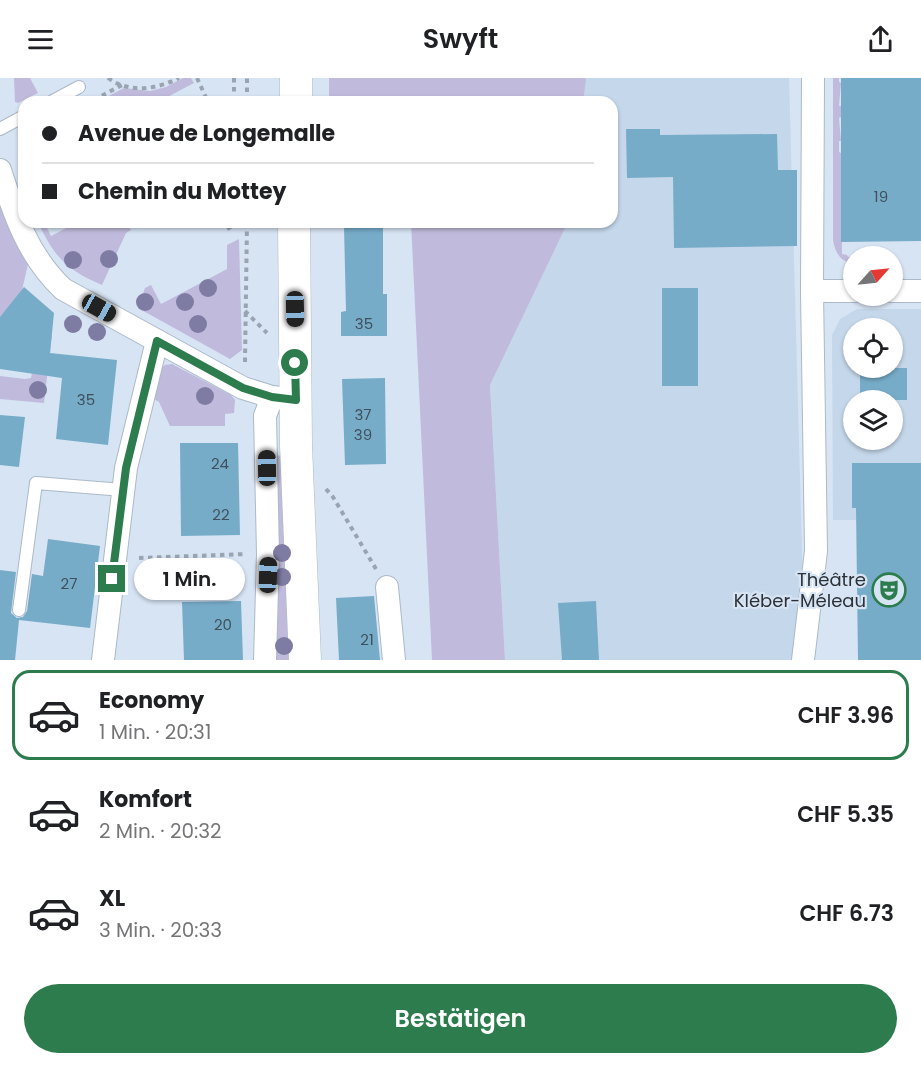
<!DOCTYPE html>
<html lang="de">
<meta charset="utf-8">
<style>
:root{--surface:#fff;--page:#f6f6f6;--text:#202124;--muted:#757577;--line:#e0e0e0;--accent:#2c7c4d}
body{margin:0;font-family:Poppins,sans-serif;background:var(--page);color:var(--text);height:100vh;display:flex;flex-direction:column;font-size:22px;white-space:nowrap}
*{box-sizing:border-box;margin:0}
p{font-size:20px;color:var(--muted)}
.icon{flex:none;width:33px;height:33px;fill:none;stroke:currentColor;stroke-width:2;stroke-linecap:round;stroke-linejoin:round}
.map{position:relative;height:582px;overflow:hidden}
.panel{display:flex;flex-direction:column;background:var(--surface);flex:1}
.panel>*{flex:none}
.hud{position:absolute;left:18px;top:18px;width:600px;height:132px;border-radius:18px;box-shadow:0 2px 4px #0004;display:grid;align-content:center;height:132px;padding:0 24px;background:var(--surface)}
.needle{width:39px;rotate:63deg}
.fabs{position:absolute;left:843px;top:168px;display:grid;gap:12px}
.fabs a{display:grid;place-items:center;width:60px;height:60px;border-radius:50%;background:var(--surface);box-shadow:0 2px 4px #0004;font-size:30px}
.end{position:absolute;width:27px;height:27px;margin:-14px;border:8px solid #2c7c4d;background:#fff;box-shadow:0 0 0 3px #fff}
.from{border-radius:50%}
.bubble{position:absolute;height:42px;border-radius:21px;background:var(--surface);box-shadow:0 2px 4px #0004;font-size:20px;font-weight:600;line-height:42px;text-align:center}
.car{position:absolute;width:18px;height:36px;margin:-18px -9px;border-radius:8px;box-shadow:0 0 4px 2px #0007;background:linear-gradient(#222 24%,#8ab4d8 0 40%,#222 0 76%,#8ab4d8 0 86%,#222 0)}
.hud b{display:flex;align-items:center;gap:21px;height:57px;font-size:22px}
.hud b+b{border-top:2px solid var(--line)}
.hud i{width:15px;height:15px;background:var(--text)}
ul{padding:10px 0 0;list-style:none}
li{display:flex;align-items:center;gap:18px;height:90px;margin:0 12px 9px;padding:0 12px;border:3px solid transparent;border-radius:18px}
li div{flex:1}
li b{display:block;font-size:22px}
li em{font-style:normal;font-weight:600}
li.on{border-color:var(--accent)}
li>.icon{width:54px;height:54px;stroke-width:1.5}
.button{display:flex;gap:12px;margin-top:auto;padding:12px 24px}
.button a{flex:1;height:69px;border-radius:36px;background:var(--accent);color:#fff;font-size:24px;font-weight:600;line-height:69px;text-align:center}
header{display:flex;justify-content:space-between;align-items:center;height:78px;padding:0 24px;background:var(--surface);font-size:27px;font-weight:600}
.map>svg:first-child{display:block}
</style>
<header><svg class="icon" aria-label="menu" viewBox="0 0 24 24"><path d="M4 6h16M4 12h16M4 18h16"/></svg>Swyft<svg class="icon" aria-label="share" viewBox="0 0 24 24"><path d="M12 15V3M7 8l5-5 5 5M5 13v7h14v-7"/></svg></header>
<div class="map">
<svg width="921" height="582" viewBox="0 0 921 582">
<rect width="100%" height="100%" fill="#d7e4f4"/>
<g fill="#c5d7eb" fill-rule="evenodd">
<polygon points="586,0 789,0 805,582 505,582 490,307 568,144 612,144 612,24 583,24"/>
<path d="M857,231h64v351l-65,-140h-23l-1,-185 8,-16zM854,250h38v40h-38zM854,322h38v40h-38z"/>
</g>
<g fill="#c0bbdd">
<polygon points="14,0 30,0 38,15 18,25 15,24"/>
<polygon points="183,0 191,0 194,5 158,24 97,24 124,10 150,13 166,9"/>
<polygon points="329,0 586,0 586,2 583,24 319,24 319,18 329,18"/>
<path d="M833,0h6v4l2,1 -2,23h2v11l-2,1 2,23h-2v11l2,1 1,101 5,1 1,2 17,-2 -11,1 -1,7c-13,-1 -18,-11 -20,-23z"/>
<polygon points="0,127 28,186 22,212 0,247"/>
<path d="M38,144h6l7,14 27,-14h49l4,8 -5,3 -24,52c-35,-15 -48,-28 -64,-63z"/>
<polygon points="411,144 568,144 490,307 505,582 432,582"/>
<polygon points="239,161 242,272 230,281 138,230 145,210 151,207 161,226 227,191 227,167"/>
<polygon points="39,256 52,257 44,325 0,321 0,298 25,301 31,300"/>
<polygon points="172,286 231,317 235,322 234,335 225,336 225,348 170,348 159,324 151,319 157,294 165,287"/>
<polygon points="284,377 293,582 277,582 276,378"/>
</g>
<g fill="#77acc9">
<polygon points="841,0 921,0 921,163 841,164"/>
<polygon points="626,51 660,51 660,57 777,56 778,92 797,92 797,168 674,170 673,99 627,100"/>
<polygon points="350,144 383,144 383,216 387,216 387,258 341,258 341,234 346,233 344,149 350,149"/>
<polygon points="24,209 54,235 50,275 117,282 108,367 56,361 62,300 0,291 0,239"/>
<rect x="662" y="210" width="36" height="98"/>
<rect x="860" y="290" width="47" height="32"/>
<polygon points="385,300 386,386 345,387 342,301"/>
<polygon points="0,337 25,339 19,389 0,387"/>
<polygon points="180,365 238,365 240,457 181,458"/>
<polygon points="852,385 921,385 921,582 858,582 856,430 852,430"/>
<polygon points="48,461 100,468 90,550 19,542 15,582 0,582 0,492 16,494 11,535 17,540 23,539 27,533 32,496 43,498"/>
<polygon points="374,518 380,582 339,582 336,520"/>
<polygon points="241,523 243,582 184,582 182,524"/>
<polygon points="596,523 599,582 562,582 558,525"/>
</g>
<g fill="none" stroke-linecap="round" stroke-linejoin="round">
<defs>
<g id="lane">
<polyline points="51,24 79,9"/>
<polyline points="0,51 24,38"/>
<polyline points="19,532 36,405 123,412"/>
</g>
<g id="street">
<path d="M0,92c14,44 28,86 63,119l180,99 29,9 24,3"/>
<polyline points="812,213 854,213"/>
<polyline points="892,213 921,213"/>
<polyline points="387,509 394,582"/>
<polyline points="103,582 126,390 157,263"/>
<polyline points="265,582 268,476 265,338 272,319"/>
<polyline points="803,582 816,473 812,213 813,0"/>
</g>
<g id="secondary">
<polyline points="296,24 296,0"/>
<polyline points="294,144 296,368 305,582"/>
</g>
</defs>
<use href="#lane" stroke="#acb9c8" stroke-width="14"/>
<use href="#street" stroke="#acb9c8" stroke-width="24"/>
<use href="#secondary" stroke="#acb9c8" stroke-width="33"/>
<g stroke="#9aa4b0" stroke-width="4" stroke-dasharray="4.5 4.5" stroke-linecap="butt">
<path d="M108,0c22,16 49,11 71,0"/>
<polyline points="197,0 208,24"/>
<polyline points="234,0 234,22 247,22"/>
<polyline points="94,22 122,7"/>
<polyline points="247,23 247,0"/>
<polyline points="227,151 240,144"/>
<polyline points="245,233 267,255"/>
<polyline points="245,284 247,144"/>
<polyline points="326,411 333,419 376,491"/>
<polyline points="139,480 246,476"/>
</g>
<use href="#lane" stroke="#fff" stroke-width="12"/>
<use href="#street" stroke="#fff" stroke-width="22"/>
<use href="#secondary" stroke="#fff" stroke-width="32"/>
</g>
<g fill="#7e7ca3">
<circle cx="109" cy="181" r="9"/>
<circle cx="73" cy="182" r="9"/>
<circle cx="208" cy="210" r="9"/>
<circle cx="145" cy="224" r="9"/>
<circle cx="185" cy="224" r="9"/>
<circle cx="73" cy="246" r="9"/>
<circle cx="198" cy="246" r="9"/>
<circle cx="97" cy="254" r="9"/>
<circle cx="38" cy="312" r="9"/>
<circle cx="205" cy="318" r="9"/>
<circle cx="282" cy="475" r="9"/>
<circle cx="282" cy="499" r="9"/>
<circle cx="284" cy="568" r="9"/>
</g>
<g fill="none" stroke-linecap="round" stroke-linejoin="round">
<polyline stroke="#2c7c4d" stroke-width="8" points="112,501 126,390 157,263 243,310 272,319 296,322 295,285"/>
</g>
<defs>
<symbol id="theatre-ring" viewBox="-11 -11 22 22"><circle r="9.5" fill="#d7e4f4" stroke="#2c7c4d" stroke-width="1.5"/><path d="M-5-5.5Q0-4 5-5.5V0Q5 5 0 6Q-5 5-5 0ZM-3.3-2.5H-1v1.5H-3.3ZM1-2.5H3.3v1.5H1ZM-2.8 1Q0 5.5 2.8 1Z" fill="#2c7c4d"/></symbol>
</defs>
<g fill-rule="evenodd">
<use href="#theatre-ring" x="870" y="493" width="38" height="38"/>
</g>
<g text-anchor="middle" stroke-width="4.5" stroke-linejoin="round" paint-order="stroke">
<g font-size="15" fill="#3f505c">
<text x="881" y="124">19</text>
<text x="364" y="251">35</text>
<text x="86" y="327">35</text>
<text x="363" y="342">37</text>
<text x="363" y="362">39</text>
<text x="220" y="391">24</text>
<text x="221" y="442">22</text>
<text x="69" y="511">27</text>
<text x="223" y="552">20</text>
<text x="367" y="567">21</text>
</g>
<g font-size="18" fill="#2c3137" stroke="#d7e4f4" text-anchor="end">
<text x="866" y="508">Théâtre<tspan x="866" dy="21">Kléber-Méleau</tspan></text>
</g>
</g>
</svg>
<div class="fabs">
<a><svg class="needle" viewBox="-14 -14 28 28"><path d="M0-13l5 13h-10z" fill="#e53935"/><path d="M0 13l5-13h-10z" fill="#757577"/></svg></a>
<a><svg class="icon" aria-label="locate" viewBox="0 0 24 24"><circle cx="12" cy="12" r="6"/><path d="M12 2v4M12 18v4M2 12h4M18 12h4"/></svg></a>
<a><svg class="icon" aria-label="layers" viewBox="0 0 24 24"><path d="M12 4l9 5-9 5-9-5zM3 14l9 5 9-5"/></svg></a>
</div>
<i class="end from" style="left:295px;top:285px"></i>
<i class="end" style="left:112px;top:501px"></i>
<div class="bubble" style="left:134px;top:480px;width:111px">1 Min.</div>
<i class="car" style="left:99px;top:230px;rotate:119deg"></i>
<i class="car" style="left:295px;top:231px;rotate:179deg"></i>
<i class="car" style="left:267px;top:390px;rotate:359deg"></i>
<i class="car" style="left:268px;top:497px;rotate:2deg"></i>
<div class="hud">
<b><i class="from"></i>Avenue de Longemalle</b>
<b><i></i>Chemin du Mottey</b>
</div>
</div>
<section class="panel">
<ul>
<li class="on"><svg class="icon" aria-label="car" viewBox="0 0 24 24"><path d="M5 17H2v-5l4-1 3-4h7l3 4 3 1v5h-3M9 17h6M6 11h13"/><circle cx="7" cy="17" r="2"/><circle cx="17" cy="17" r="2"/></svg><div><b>Economy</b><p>1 Min. · 20:31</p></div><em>CHF 3.96</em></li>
<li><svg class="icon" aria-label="car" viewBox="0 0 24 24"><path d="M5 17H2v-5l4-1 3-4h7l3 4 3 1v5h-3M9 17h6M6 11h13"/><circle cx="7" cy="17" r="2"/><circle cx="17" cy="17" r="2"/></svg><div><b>Komfort</b><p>2 Min. · 20:32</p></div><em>CHF 5.35</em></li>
<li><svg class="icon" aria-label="car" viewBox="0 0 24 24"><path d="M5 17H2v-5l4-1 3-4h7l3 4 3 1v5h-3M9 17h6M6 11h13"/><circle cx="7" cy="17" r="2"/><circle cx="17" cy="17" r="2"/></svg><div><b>XL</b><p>3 Min. · 20:33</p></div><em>CHF 6.73</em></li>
</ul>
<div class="button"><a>Bestätigen</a></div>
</section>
